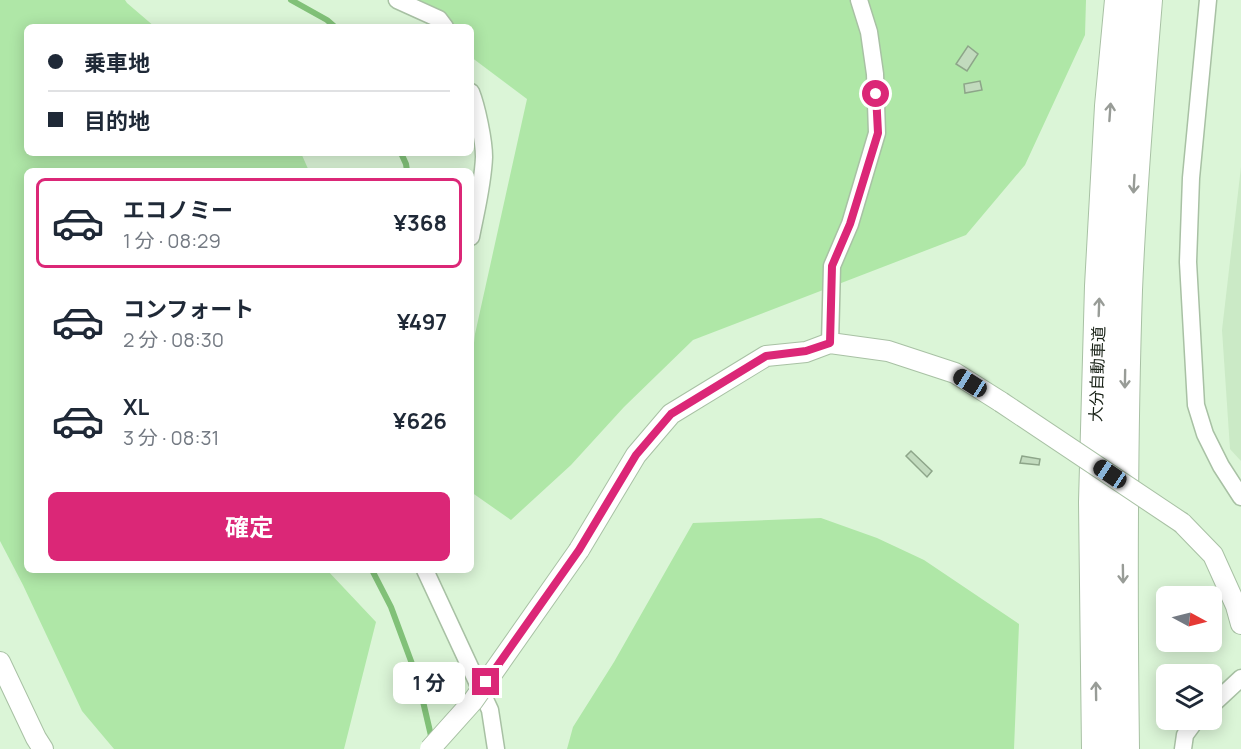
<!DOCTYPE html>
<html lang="ja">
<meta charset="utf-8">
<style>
:root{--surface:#fff;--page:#f2f2f3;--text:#1f2937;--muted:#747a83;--line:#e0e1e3;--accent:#db2777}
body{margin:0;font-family:Manrope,"Noto Sans JP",sans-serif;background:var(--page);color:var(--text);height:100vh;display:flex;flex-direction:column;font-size:22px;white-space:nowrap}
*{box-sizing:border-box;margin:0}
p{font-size:20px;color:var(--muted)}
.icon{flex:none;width:33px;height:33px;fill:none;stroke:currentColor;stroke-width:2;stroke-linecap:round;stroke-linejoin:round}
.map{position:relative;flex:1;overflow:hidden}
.drawer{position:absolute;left:24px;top:168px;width:450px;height:405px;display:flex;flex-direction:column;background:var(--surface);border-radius:9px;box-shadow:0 3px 15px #0003}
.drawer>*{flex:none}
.banner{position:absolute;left:24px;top:24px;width:450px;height:132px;border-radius:9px;box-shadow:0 3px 15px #0003;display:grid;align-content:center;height:132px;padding:0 24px;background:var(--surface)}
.needle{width:39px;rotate:97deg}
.tools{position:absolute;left:1156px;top:586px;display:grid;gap:12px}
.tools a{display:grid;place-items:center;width:66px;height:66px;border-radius:9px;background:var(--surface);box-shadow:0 3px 15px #0003;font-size:30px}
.end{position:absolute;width:27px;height:27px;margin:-14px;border:8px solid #db2777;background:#fff;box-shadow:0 0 0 3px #fff}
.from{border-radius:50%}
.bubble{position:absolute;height:42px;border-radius:9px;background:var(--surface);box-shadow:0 3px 15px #0003;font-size:20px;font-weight:700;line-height:42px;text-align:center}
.car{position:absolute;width:18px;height:36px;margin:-18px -9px;border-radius:8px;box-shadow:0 0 4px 2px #0007;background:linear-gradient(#222 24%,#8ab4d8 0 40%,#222 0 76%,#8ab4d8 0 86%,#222 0)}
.banner b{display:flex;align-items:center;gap:21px;height:57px;font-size:22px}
.banner b+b{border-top:2px solid var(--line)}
.banner i{width:15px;height:15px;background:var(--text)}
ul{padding:10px 0 0;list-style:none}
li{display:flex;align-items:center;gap:18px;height:90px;margin:0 12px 9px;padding:0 12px;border:3px solid transparent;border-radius:9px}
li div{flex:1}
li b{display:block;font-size:22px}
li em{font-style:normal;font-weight:700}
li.on{border-color:var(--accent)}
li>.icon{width:54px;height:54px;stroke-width:1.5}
.action{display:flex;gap:12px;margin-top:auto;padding:12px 24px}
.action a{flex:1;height:69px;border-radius:9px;background:var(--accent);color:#fff;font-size:24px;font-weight:700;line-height:69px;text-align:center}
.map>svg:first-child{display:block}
</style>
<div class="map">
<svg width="1241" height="749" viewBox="0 0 1241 749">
<rect width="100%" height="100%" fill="#dbf5d7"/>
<polygon fill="#cbeac6" points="1241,167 1241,461 1230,449 1222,330"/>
<g fill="#afe7a7">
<polygon points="0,0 125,0 127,3 155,27 27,27 27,153 301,153 309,171 27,171 27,570 327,570 376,622 344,749 114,749 82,711 23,585 0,541"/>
<polygon points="395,0 1086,0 1085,35 1025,165 966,235 693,340 624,407 571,465 511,520 471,492 471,369 475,334 527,99 471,57 471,27 431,27"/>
<polygon points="821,518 877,538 924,560 1019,624 1014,749 567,749 573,727 614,662 693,523"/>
</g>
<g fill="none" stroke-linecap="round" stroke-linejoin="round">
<g stroke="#81c178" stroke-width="6">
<polyline points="291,0 327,20 335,27"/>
<polyline points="401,153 406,164 407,171"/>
<polyline points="372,570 391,607 418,680 432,740"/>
</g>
</g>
<g fill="#c2dbbe" stroke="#8da589" stroke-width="1.5">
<polygon points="968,46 978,54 967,71 956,64"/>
<polygon points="980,81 982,90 965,93 964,84"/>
<polygon points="911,451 932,471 927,477 906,456"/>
<polygon points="1022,456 1040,459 1039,465 1020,463"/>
</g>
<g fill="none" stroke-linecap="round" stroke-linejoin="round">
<defs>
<g id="minor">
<polyline points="397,0 439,19 445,27"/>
<polyline points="1208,0 1191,178 1188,262 1196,405 1205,434 1221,466 1241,497"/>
<path d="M471,92c6,15 13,49 13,65 -1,27 -8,54 -13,80"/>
<polyline points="830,343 832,266 850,224 877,133 875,74 869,32 859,0"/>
<polyline points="425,570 490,710 496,749"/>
<polyline points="1212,705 1241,678"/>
<polyline points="1183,749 1185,735 1196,720"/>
</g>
<g id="tertiary">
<polyline points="1182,523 1213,555 1236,606 1241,624"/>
<polyline points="579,550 636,455 671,414 766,356 806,352 830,343 888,351 955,373 1001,402"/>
<polyline points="0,662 36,738 43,749"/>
</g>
<g id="motorway">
<polyline points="1097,749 1094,502 1100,286 1110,106 1120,0"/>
<path d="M1124,749c-2,-153 -2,-306 3,-459 4,-97 12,-193 20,-290"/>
</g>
</defs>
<use href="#minor" stroke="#a8c1a4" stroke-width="19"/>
<use href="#tertiary" stroke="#a8c1a4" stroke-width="22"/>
<use href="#motorway" stroke="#a8c1a4" stroke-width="32"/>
<use href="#minor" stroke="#fff" stroke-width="16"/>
<use href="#tertiary" stroke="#fff" stroke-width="20"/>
<use href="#motorway" stroke="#fff" stroke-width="30"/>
<defs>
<g id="tertiary-bridge">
<polyline points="1001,402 1182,523"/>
<polyline points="430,749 473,701 579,550"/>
</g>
</defs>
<use href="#tertiary-bridge" stroke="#a8c1a4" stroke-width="22" stroke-linecap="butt"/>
<use href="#tertiary-bridge" stroke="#fff" stroke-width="20"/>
</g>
<defs><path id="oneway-shaft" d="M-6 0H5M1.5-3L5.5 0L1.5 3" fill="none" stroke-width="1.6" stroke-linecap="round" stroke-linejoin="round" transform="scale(1.5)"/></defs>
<g stroke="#989c97">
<use href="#oneway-shaft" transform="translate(1110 112) rotate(-86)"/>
<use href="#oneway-shaft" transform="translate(1134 184) rotate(93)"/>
<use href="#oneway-shaft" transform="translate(1099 307) rotate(-88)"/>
<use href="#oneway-shaft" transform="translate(1125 379) rotate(91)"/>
<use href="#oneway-shaft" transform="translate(1123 574) rotate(89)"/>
<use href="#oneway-shaft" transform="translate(1096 691) rotate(-91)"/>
</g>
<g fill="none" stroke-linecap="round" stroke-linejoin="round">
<polyline stroke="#db2777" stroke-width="8" points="486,682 579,550 636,455 671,414 766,356 806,351 830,343 832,266 850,224 878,133 876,94"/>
</g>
<g text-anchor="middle" stroke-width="5" stroke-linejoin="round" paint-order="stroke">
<g font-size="16" fill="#192217" stroke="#fff">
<text transform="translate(1097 374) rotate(-88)" y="6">大分自動車道</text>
</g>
</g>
</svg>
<div class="tools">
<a><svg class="needle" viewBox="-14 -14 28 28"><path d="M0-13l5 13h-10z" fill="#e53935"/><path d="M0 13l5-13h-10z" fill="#747a83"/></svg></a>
<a><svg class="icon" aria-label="layers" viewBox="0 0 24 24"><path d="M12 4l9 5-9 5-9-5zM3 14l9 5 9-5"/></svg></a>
</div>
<i class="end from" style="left:876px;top:94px"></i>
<i class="end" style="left:486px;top:682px"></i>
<div class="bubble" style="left:393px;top:662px;width:72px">1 分</div>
<i class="car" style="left:970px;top:383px;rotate:302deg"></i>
<i class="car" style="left:1110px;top:474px;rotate:304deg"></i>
<div class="banner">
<b><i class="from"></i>乗車地</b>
<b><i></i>目的地</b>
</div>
<section class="drawer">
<ul>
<li class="on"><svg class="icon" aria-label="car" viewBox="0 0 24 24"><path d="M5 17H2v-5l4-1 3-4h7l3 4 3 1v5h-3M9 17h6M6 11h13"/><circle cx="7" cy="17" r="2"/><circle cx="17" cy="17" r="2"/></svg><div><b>エコノミー</b><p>1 分 · 08:29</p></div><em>¥368</em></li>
<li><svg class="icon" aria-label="car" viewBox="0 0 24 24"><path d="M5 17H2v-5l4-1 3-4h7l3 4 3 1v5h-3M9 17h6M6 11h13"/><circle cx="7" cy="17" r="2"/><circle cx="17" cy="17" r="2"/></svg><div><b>コンフォート</b><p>2 分 · 08:30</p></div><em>¥497</em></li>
<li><svg class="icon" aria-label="car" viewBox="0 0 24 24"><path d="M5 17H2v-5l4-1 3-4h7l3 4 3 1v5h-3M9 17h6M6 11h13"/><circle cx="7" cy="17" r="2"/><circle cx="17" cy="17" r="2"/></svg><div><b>XL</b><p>3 分 · 08:31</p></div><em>¥626</em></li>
</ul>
<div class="action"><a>確定</a></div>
</section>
</div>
